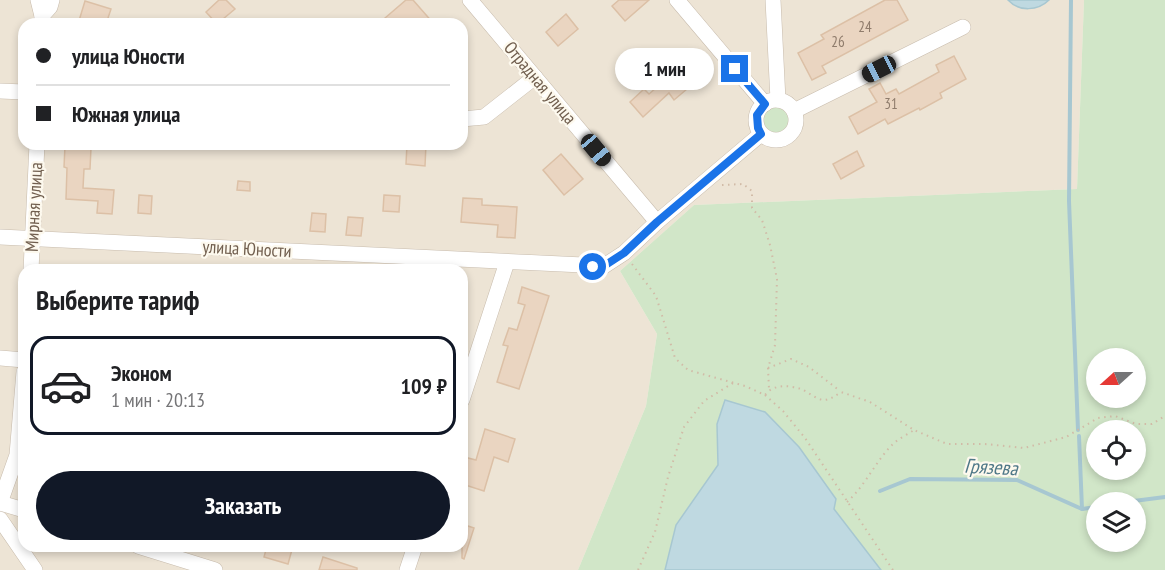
<!DOCTYPE html>
<html lang="ru">
<meta charset="utf-8">
<style>
:root{--surface:#fff;--page:#f2f2f2;--text:#202124;--muted:#757577;--line:#e0e0e0;--accent:#111827}
body{margin:0;font-family:"PT Sans Narrow",sans-serif;background:var(--page);color:var(--text);height:100vh;display:flex;flex-direction:column;font-size:22px;white-space:nowrap}
*{box-sizing:border-box;margin:0}
p{font-size:20px;color:var(--muted)}
.icon{flex:none;width:33px;height:33px;fill:none;stroke:currentColor;stroke-width:2;stroke-linecap:round;stroke-linejoin:round}
.map{position:relative;flex:1;overflow:hidden}
.details{position:absolute;left:18px;top:264px;width:450px;height:288px;display:flex;flex-direction:column;background:var(--surface);border-radius:18px;box-shadow:0 3px 9px #0003}
.details>*{flex:none}
.banner{position:absolute;left:18px;top:18px;width:450px;height:132px;border-radius:18px;box-shadow:0 3px 9px #0003;display:grid;align-content:center;height:132px;padding:0 18px;background:var(--surface)}
.needle{width:39px;rotate:249deg}
.buttons{position:absolute;left:1086px;top:348px;display:grid;gap:12px}
.buttons a{display:grid;place-items:center;width:60px;height:60px;border-radius:50%;background:var(--surface);box-shadow:0 3px 9px #0003;font-size:30px}
.end{position:absolute;width:27px;height:27px;margin:-14px;border:8px solid #1a73e8;background:#fff;box-shadow:0 0 0 3px #fff}
.from{border-radius:50%}
.bubble{position:absolute;height:42px;border-radius:21px;background:var(--surface);box-shadow:0 3px 9px #0003;font-size:20px;font-weight:700;line-height:42px;text-align:center}
.car{position:absolute;width:18px;height:36px;margin:-18px -9px;border-radius:8px;box-shadow:0 0 4px 2px #0007;background:linear-gradient(#222 24%,#8ab4d8 0 40%,#222 0 76%,#8ab4d8 0 86%,#222 0)}
.banner b{display:flex;align-items:center;gap:21px;height:57px;font-size:22px}
.banner b+b{border-top:2px solid var(--line)}
.banner i{width:15px;height:15px;background:var(--text)}
ul{padding:0;list-style:none}
li{display:flex;align-items:center;gap:18px;height:99px;margin:0 12px 9px;padding:0 6px;border:3px solid transparent;border-radius:18px}
li div{flex:1}
li b{display:block;font-size:22px}
li em{font-style:normal;font-weight:700}
li.on{border-color:var(--accent)}
li>.icon{width:54px;height:54px;stroke-width:1.5}
h2{padding:0 18px;font-size:27px;line-height:72px}
.button{display:flex;gap:12px;margin-top:auto;padding:12px 18px}
.button a{flex:1;height:69px;border-radius:36px;background:var(--accent);color:#fff;font-size:24px;font-weight:700;line-height:69px;text-align:center}
.map>svg:first-child{display:block}
</style>
<div class="map">
<svg width="1165" height="570" viewBox="0 0 1165 570">
<rect width="100%" height="100%" fill="#faf5e8"/>
<path fill="#ede4d5" fill-rule="evenodd" d="M0,0h1084l-7,189 -383,16 -74,66 37,63 -11,72 -68,164h-578zM24,24h438v120h-438zM24,270h438v276h-438z"/>
<g fill="#d1e6c8" fill-rule="evenodd">
<path d="M1084,0h81v570h-284l-47,-61 -117,-85 1,41 -42,60 -11,45h-87l68,-164 11,-72 -37,-63 74,-66 383,-16zM1096,358h40v40h-40zM1096,430h40v40h-40zM1096,502h40v40h-40z"/>
<circle cx="776" cy="120" r="13"/>
</g>
<g fill="#bfd9e1" stroke="#a7c7d1" stroke-width="1.5">
<path d="M1008,0h41c-11,11 -30,12 -41,0z"/>
<polygon points="725,400 765,412 799,447 836,499 834,509 881,570 665,570 676,525 718,465 717,424"/>
</g>
<g fill="none" stroke-linecap="round" stroke-linejoin="round">
<g stroke="#a7c7d1" stroke-width="4">
<polyline points="1071,0 1069,201 1078,430"/>
<polyline points="1079,436 1082,509"/>
<polyline points="880,491 910,479 1017,480 1082,509 1096,507"/>
<polyline points="1126,502 1165,497"/>
</g>
</g>
<g fill="#ead5c1" stroke="#dcc0a6" stroke-width="1.5">
<polygon points="219,0 226,0 235,9 217,24 206,12"/>
<polygon points="406,0 413,0 434,24 390,24 385,18"/>
<polygon points="619,0 649,0 625,21 612,6"/>
<polygon points="885,0 897,0 908,20 822,66 826,73 812,80 798,53 824,39 821,35"/>
<polygon points="85,1 111,9 106,24 78,24"/>
<polygon points="566,14 578,29 558,46 546,32"/>
<polygon points="954,56 966,79 940,93 942,98 920,110 919,108 888,124 885,119 858,134 849,117 877,102 869,89 880,83 886,94 896,89 899,94 939,72 936,65"/>
<polygon points="673,73 687,89 674,100 669,93 643,117 630,102 644,89 649,94"/>
<polygon points="407,144 426,144 425,166 406,164"/>
<polygon points="65,146 91,148 90,169 84,169 83,188 114,190 112,214 97,213 98,201 66,199 67,168 64,167"/>
<polygon points="857,151 864,166 841,179 833,164"/>
<polygon points="561,154 583,179 564,195 543,170"/>
<polygon points="238,181 250,182 250,191 237,190"/>
<polygon points="139,195 152,196 151,214 138,213"/>
<polygon points="384,195 400,196 399,212 383,211"/>
<polygon points="463,198 482,199 482,205 517,207 515,238 497,237 498,225 461,222"/>
<polygon points="312,213 326,214 325,232 310,231"/>
<polygon points="348,217 363,218 361,236 346,235"/>
<polygon points="522,287 549,296 519,389 497,382 508,346 503,345 509,328 517,330 525,305 518,303"/>
<polygon points="485,429 515,439 508,462 494,457 484,491 462,484 462,462 464,457 476,460"/>
<polygon points="462,524 474,528 464,559 462,558"/>
<polygon points="267,546 293,546 288,564 264,557"/>
<polygon points="323,557 357,568 357,570 319,570"/>
</g>
<g fill="none" stroke-linecap="round" stroke-linejoin="round">
<defs>
<g id="minor">
<polyline points="38,0 42,16 42,24"/>
<polyline points="470,0 657,222"/>
<polyline points="677,0 765,104"/>
<polyline points="773,0 778,100"/>
<polyline points="42,16 50,7 52,0"/>
<polyline points="0,91 24,92"/>
<circle cx="776" cy="120" r="20"/>
<polyline points="794,111 963,27"/>
<polyline points="462,119 484,117 535,77"/>
<polyline points="0,237 604,266 624,253 657,222 761,134"/>
<polyline points="31,270 37,144"/>
<polyline points="0,358 24,360"/>
<polyline points="462,400 507,262"/>
<polyline points="0,503 17,455 24,372"/>
<polyline points="0,503 24,510"/>
<polyline points="0,519 35,570"/>
<polyline points="138,546 215,570"/>
<polyline points="407,570 415,546"/>
</g>
</defs>
<use href="#minor" stroke="#c8bcad" stroke-width="16"/>
<g stroke="#d1bba7" stroke-width="2" stroke-dasharray="1.5 4.5" stroke-linecap="butt">
<polyline points="722,185 743,184 752,191 752,208 762,220 770,245 777,279 775,345 768,368 769,389"/>
<path d="M632,264l24,32 19,62 13,12 57,16 20,9c8,-11 24,-10 36,-6 7,3 15,10 22,11 7,0 12,-4 18,-8l29,10 44,28 33,14h38l39,4 42,-11 32,-19 17,-2 21,8h16l13,-8"/>
<polyline points="768,368 791,359 809,367 840,391"/>
<polyline points="765,395 783,411 805,438 893,570"/>
<path d="M847,502c19,-17 29,-42 47,-59 6,-5 14,-9 20,-13"/>
<polyline points="638,570 655,532 668,477 684,427 704,401 733,383"/>
</g>
<use href="#minor" stroke="#fff" stroke-width="15"/>
</g>
<g fill="none" stroke-linecap="round" stroke-linejoin="round">
<polyline stroke="#1a73e8" stroke-width="8" points="593,267 604,266 624,253 657,222 761,134 758,128 757,115 765,104 735,69"/>
</g>
<g text-anchor="middle" stroke-width="4.5" stroke-linejoin="round" paint-order="stroke">
<g font-size="15" fill="#8f7c6c">
<text x="865" y="32">24</text>
<text x="838" y="47">26</text>
<text x="891" y="109">31</text>
</g>
<g font-size="18" fill="#715f4f" stroke="#fdf9ee">
<text transform="translate(540 83) rotate(50)" y="6">Отрадная улица</text>
<text transform="translate(34 207) rotate(-87)" y="6">Мирная улица</text>
<text transform="translate(247 249) rotate(3)" y="6">улица Юности</text>
</g>
<g font-size="20" font-style="italic" fill="#4f7888" stroke="#fdf9ee">
<text transform="translate(991 467) rotate(3)" y="7">Грязева</text>
</g>
</g>
</svg>
<div class="buttons">
<a><svg class="needle" viewBox="-14 -14 28 28"><path d="M0-13l5 13h-10z" fill="#e53935"/><path d="M0 13l5-13h-10z" fill="#757577"/></svg></a>
<a><svg class="icon" aria-label="locate" viewBox="0 0 24 24"><circle cx="12" cy="12" r="6"/><path d="M12 2v4M12 18v4M2 12h4M18 12h4"/></svg></a>
<a><svg class="icon" aria-label="layers" viewBox="0 0 24 24"><path d="M12 4l9 5-9 5-9-5zM3 14l9 5 9-5"/></svg></a>
</div>
<i class="end from" style="left:593px;top:267px"></i>
<i class="end" style="left:735px;top:69px"></i>
<div class="bubble" style="left:615px;top:48px;width:99px">1 мин</div>
<i class="car" style="left:879px;top:69px;rotate:243deg"></i>
<i class="car" style="left:596px;top:150px;rotate:140deg"></i>
<div class="banner">
<b><i class="from"></i>улица Юности</b>
<b><i></i>Южная улица</b>
</div>
<section class="details">
<h2>Выберите тариф</h2>
<ul>
<li class="on"><svg class="icon" aria-label="car" viewBox="0 0 24 24"><path d="M5 17H2v-5l4-1 3-4h7l3 4 3 1v5h-3M9 17h6M6 11h13"/><circle cx="7" cy="17" r="2"/><circle cx="17" cy="17" r="2"/></svg><div><b>Эконом</b><p>1 мин · 20:13</p></div><em>109 ₽</em></li>
</ul>
<div class="button"><a>Заказать</a></div>
</section>
</div>
